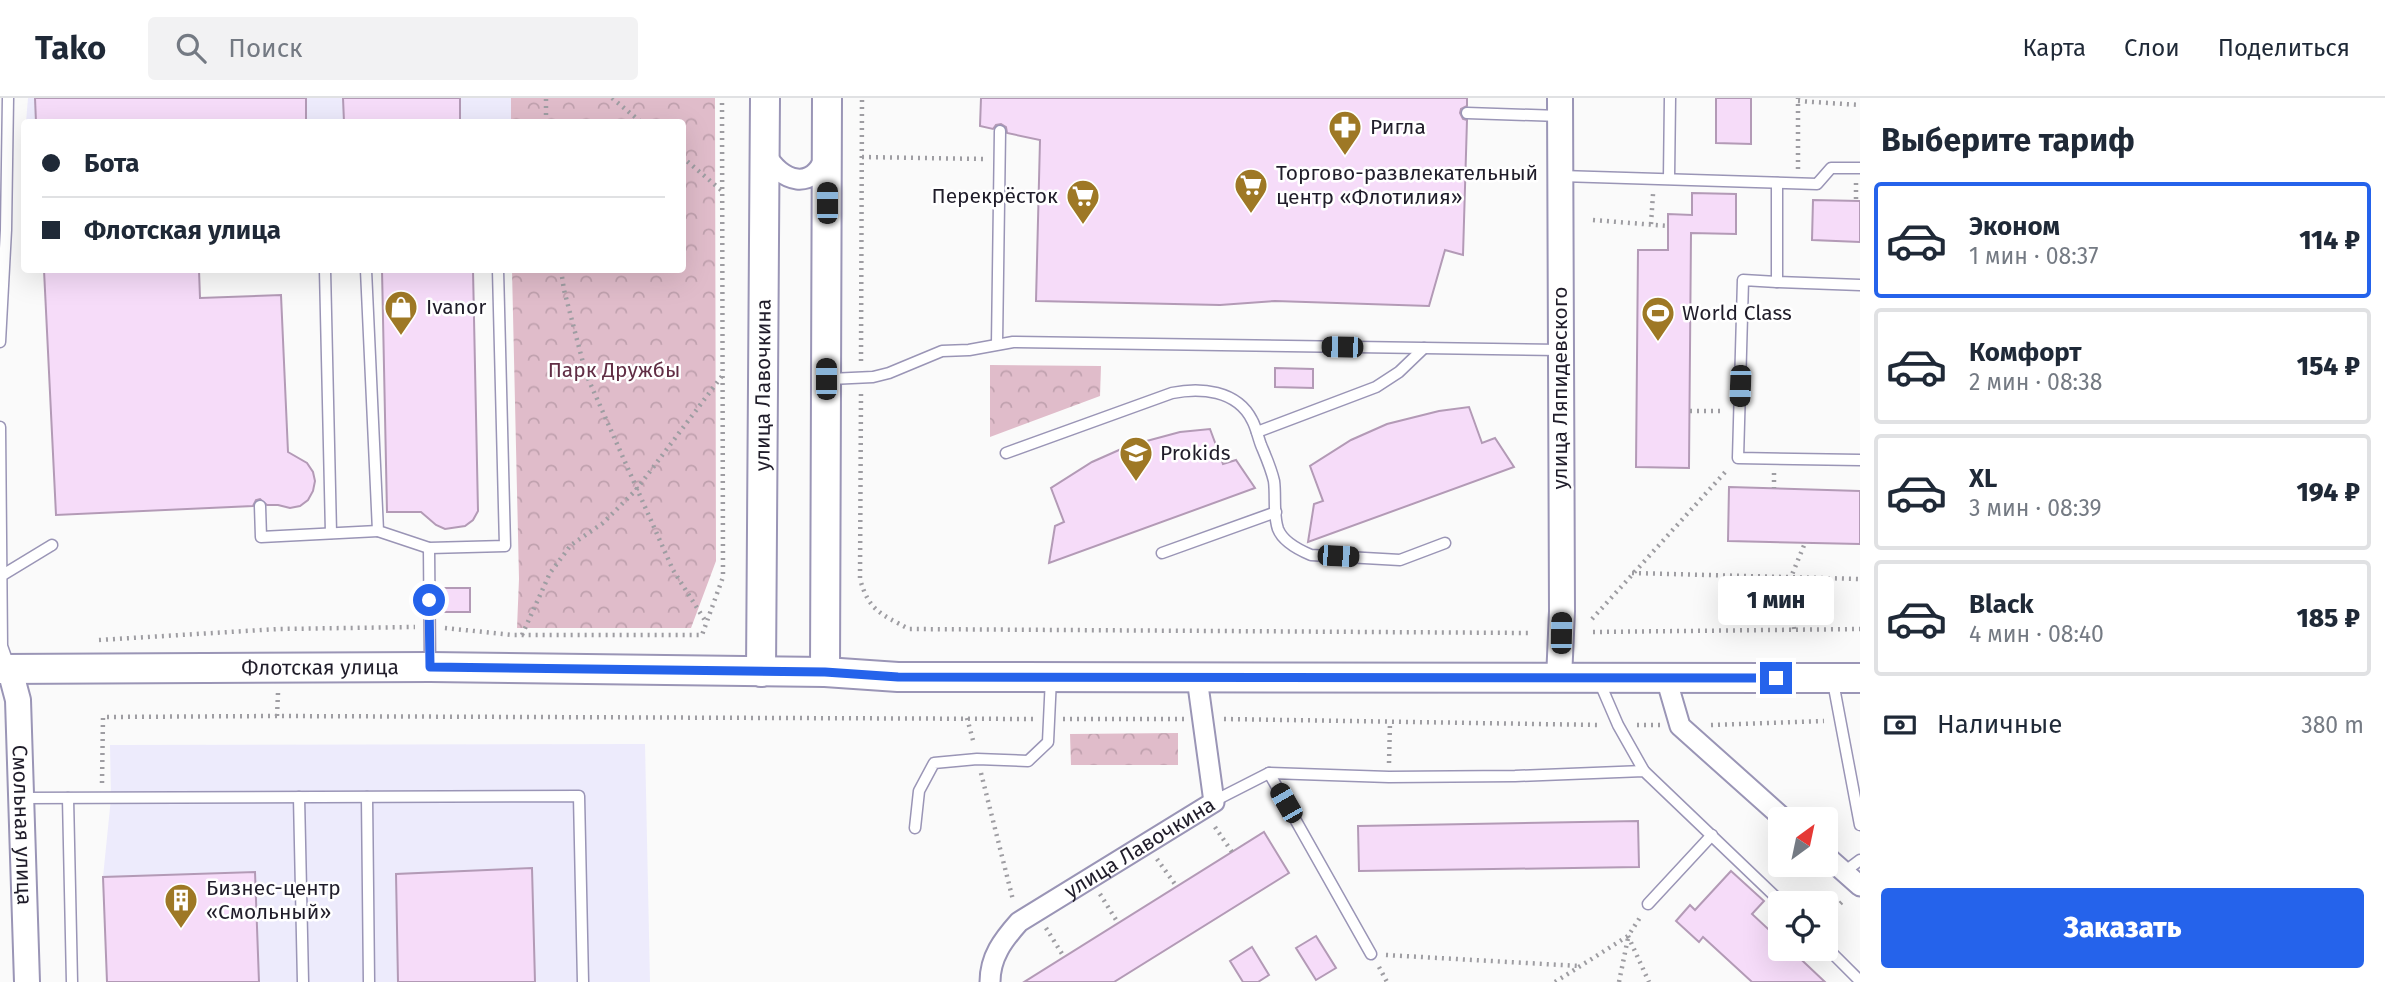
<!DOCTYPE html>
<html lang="ru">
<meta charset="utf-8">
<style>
:root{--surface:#fff;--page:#f2f2f3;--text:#1f2937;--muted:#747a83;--line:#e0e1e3;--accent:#2563eb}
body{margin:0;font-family:"Fira Sans",sans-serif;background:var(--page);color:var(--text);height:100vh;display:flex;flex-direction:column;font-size:26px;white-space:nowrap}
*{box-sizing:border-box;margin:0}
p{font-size:23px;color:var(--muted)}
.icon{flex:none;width:38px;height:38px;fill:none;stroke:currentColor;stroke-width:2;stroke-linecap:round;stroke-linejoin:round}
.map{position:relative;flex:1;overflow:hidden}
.details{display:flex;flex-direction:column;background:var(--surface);width:525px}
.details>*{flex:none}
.hud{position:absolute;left:21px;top:21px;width:665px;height:154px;border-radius:7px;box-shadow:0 7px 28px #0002;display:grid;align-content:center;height:154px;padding:0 21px;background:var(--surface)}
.needle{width:46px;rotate:33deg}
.tools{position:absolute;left:1768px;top:709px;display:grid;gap:14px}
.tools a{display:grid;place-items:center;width:70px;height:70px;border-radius:7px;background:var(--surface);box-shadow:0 7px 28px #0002;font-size:35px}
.end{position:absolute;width:32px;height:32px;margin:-16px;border:9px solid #2563eb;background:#fff;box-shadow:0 0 0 4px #fff}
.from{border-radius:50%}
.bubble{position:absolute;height:49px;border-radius:7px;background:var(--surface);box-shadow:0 7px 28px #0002;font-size:23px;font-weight:800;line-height:49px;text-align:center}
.car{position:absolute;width:21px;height:42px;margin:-21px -10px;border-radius:9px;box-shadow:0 0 5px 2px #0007;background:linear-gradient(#222 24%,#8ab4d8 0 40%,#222 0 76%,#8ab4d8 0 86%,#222 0)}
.hud b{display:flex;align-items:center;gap:24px;height:66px;font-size:26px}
.hud b+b{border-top:2px solid var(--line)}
.hud i{width:18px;height:18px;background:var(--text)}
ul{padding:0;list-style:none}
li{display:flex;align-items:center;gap:21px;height:116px;margin:0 14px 10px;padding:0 7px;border:4px solid var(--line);border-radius:7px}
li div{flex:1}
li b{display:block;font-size:26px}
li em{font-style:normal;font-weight:800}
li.selected{border-color:var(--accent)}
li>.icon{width:63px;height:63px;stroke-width:1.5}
h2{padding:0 21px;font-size:32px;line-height:84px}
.pay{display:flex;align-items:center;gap:18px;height:77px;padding:0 21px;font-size:26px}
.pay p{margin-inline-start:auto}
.action{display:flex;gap:14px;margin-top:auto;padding:14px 21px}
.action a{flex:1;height:80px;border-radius:7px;background:var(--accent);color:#fff;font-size:28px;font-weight:800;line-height:80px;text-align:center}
header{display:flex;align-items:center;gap:42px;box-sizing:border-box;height:98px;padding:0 35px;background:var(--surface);border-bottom:2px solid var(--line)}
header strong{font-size:33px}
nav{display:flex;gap:38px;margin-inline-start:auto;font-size:24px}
.search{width:490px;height:63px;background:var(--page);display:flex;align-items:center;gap:18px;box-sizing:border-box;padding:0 24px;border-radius:7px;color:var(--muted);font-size:26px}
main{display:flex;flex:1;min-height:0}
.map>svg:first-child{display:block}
</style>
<header>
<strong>Tako</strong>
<div class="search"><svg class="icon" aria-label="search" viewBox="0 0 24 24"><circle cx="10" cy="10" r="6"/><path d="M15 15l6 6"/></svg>Поиск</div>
<nav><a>Карта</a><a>Слои</a><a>Поделиться</a></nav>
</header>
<main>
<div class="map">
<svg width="1860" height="884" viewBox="0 0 1860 884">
<defs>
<pattern id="park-crowns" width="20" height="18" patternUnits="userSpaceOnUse" patternTransform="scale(1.75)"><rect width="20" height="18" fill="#e0bcca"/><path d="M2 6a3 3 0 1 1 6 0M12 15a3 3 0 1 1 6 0" fill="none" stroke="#c0a1ae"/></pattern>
</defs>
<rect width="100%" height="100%" fill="#fafafa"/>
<g fill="#edebfc">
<polygon points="28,0 511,0 511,24 26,24"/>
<polygon points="645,646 650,884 107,884 103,779 111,700 110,647"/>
</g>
<g fill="url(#park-crowns)">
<polygon points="511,0 715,0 716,463 691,530 517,530 519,481 512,172 682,172 682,24 511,24"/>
<polygon points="990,267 1101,268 1100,298 990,339"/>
<polygon points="1178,635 1178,667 1071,667 1070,636"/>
</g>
<g fill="#f6dcf9" stroke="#b39ab6" stroke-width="2">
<polygon points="35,0 306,0 306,24 36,24"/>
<polygon points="343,0 460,0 460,24 344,24"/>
<polygon points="981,0 1467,0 1467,8 1461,11 1460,15 1463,21 1467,22 1463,157 1445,152 1429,208 1275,203 1220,207 1036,203 1040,42 1007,35 1006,29 1001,26 996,27 993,31 980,28"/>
<polygon points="1716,0 1751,0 1751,46 1716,45"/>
<polygon points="1692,95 1736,96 1736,136 1691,135 1689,370 1636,369 1638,152 1668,152 1668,116 1692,117"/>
<polygon points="1813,102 1860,103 1860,144 1812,142"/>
<polygon points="44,172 199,172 200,200 281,197 288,354 307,365 313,374 315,383 313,393 308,402 300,408 290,410 278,407 267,407 260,401 256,402 253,408 56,417"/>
<polygon points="382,172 473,172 478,413 473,422 465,428 445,431 436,427 421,414 387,414"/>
<polygon points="1275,270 1313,271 1313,290 1275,289"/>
<polygon points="1469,309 1482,345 1495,340 1514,369 1308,444 1314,406 1323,403 1310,368 1351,342 1387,326 1439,313"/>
<polygon points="1210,331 1223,366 1236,362 1255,390 1049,465 1055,428 1064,424 1051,390 1092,364 1128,348 1180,334"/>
<polygon points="1729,389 1860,393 1860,446 1728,443"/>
<rect x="437" y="490" width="33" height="24"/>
<polygon points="1638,723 1639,769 1359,773 1358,728"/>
<polygon points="1264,734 1289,775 1114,884 1024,884"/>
<polygon points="532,770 535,884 398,884 396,776"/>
<polygon points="1731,773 1764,803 1752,816 1780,842 1780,850 1789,850 1825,884 1752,884 1703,839 1699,844 1676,823 1690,807 1695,812"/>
<polygon points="255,774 259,884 107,884 103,779"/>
<polygon points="1316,838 1336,870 1316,882 1296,850"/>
<polygon points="1252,849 1269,877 1258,884 1243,884 1230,863"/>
</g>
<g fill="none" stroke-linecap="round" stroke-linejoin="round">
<defs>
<g id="service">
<polyline points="1467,15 1560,18"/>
<polyline points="1561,78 1817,86 1831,70 1860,70"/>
<polyline points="1669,80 1670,0"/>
<polyline points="1777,85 1777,184 1860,187"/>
<polyline points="325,172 331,435"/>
<polyline points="366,172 378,433 429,450 505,448 498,172"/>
<polyline points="1777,184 1743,182 1738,360 1860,362"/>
<polyline points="0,244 6,132 8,0"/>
<polyline points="997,246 1000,33"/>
<polyline points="830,281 873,279 889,275 942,253 969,252 1013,244 1560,252"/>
<polyline points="0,329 2,548 9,568"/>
<polyline points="1257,334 1376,289 1399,274 1424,250"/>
<path d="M1006,355l166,-60c28,-6 65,-3 80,27 4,7 6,17 9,25 5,12 10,23 13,36 2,14 -1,34 4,48 5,13 21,21 33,26l89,5 45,-17"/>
<polyline points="260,408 261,439 378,433"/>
<polyline points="429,450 430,565"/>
<polyline points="1162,455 1276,414"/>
<polyline points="1,478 52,447"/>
<polyline points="1599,583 1618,627 1644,673"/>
<polyline points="1833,584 1860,727"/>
<polyline points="1269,675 1371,856"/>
<polyline points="299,699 303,884"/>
<polyline points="367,699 369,884"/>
<polyline points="22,700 579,698 583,884"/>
<polyline points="68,700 72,884"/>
<polyline points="1214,703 1269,675 1389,679 1515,678 1644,673 1782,805"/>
<polyline points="915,730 919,693 934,665 977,661 1028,663 1048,644 1051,580"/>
<polyline points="1844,774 1860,762"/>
<polyline points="1648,806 1712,737"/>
<polyline points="1825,848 1860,883"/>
</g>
<g id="minor">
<path d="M765,55c16,30 49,39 61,1"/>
<polyline points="1666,580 1680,628 1784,721"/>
<polyline points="1825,757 1860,788"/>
<path id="s1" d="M990,884c0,-25 13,-42 29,-60l195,-120 -17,-124"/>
</g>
<g id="tertiary">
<path id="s2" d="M10,572l8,30 9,282"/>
<polyline points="1559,581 1562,513 1560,0"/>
</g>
<g id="secondary">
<path id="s3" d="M0,571l430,-2 395,5 73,5 962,1"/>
<path id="s4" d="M761,574l4,-574"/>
<polyline points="825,574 827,0"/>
</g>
</defs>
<use href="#service" stroke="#9a95b6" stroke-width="13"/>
<use href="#minor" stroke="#9a95b6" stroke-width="23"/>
<use href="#tertiary" stroke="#9a95b6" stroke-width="28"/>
<use href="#secondary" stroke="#9a95b6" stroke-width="32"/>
<g stroke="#9e9da2" stroke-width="4.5" stroke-dasharray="2 5" stroke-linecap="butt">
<polyline points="612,0 641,24"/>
<polyline points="1798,3 1860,7"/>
<polyline points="546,24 546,0"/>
<polyline points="682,59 721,92"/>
<polyline points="862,59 984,61"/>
<polyline points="1798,71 1798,0"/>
<polyline points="1856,85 1856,103"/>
<polyline points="1593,122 1668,128"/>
<polyline points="1651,126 1653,96"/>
<polyline points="561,172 564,192 586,276 673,472 706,524"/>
<polyline points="1691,215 1727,214"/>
<polyline points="861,263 862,0"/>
<path d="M861,296l-1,185c9,32 21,35 49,50l619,4"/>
<polyline points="1690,313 1724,313"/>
<polyline points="1774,375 1774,390"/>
<polyline points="1632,475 1860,481"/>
<polyline points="1592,521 1728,371"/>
<polyline points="445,530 513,537 702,537 723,479 722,0"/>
<polyline points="1794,531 1791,479 1805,445"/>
<polyline points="1593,534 1860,531"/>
<polyline points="522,537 550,475 571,447 603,425 636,392 722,278"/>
<polyline points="99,542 278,531 415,529"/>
<polyline points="277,618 278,595"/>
<polyline points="967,620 974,646"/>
<polyline points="1063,621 1184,621"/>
<polyline points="1224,621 1600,627"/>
<polyline points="1637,627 1660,627"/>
<polyline points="1711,627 1824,623"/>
<polyline points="1389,665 1390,624"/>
<polyline points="981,675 1013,802"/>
<polyline points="102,685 103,619 277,618 1033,621"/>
<polyline points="1215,729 1232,754"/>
<polyline points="1157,761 1177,789"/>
<polyline points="1100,796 1118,825"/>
<polyline points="1825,820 1845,801"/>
<polyline points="1046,830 1064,859"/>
<polyline points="1628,838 1649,884"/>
<polyline points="1386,857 1579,868"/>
<polyline points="1379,869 1387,884"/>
<polyline points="1555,884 1628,838 1641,818"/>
<polyline points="1619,884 1628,840"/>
</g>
<use href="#service" stroke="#fff" stroke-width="10"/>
<use href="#minor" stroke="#fff" stroke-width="19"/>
<use href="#tertiary" stroke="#fff" stroke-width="24"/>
<use href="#secondary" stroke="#fff" stroke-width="28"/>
</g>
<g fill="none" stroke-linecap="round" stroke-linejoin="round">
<polyline stroke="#2563eb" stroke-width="9" points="429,502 430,569 825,574 898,579 1776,580"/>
</g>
<defs>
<symbol id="pharmacy-pin" viewBox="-11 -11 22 30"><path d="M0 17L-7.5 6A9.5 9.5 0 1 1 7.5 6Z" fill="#9e7825" stroke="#fff"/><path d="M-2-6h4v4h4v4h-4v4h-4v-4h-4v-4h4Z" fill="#fff"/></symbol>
<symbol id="supermarket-pin" viewBox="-11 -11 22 30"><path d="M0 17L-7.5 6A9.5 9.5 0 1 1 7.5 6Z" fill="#9e7825" stroke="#fff"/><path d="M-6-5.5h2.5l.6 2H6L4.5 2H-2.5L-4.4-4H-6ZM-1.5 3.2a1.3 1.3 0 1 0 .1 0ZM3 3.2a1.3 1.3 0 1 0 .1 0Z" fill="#fff"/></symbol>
<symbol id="shop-pin" viewBox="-11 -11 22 30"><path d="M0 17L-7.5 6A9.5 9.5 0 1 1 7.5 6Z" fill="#9e7825" stroke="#fff"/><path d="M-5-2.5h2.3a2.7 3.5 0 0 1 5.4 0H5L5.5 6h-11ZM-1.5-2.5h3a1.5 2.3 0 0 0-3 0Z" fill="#fff"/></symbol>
<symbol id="stadium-pin" viewBox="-11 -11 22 30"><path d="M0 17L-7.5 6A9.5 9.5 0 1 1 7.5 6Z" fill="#9e7825" stroke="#fff"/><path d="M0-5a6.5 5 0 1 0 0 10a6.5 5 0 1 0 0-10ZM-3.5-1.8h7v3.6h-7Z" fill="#fff"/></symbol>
<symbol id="school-pin" viewBox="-11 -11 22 30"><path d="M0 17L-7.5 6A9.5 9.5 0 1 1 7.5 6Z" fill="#9e7825" stroke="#fff"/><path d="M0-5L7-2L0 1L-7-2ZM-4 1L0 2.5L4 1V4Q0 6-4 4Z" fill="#fff"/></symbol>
<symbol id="building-pin" viewBox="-11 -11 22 30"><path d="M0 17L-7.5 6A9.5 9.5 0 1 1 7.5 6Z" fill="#9e7825" stroke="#fff"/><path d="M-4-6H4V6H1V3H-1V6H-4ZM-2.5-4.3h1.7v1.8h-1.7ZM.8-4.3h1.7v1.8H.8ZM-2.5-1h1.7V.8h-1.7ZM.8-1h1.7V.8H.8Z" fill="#fff"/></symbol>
</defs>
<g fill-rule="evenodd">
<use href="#pharmacy-pin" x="1326" y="10" width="38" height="52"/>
<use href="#supermarket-pin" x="1232" y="68" width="38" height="52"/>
<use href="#supermarket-pin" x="1064" y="79" width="38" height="52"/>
<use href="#shop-pin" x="382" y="190" width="38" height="52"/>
<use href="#stadium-pin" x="1639" y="196" width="38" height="52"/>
<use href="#school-pin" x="1117" y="336" width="38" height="52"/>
<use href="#building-pin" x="162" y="783" width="38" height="52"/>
</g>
<g text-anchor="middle" stroke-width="5" stroke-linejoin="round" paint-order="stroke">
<g font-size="21" fill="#201d2a" stroke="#fff" text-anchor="start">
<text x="1370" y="36">Ригла</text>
<text x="1276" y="82">Торгово-развлекательный<tspan x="1276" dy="24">центр «Флотилия»</tspan></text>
<text x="1058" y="105" text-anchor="end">Перекрёсток</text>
<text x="426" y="216">Ivanor</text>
<text x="1682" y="222">World Class</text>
<text x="1160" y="362">Prokids</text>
<text x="206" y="797">Бизнес-центр<tspan x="206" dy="24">«Смольный»</tspan></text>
</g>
<g font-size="21" fill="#612e45" stroke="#fff">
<text x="614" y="279">Парк Дружбы</text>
</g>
<g font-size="21" fill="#201d2a" stroke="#fff">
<text dy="7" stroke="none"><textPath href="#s4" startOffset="287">улица Лавочкина</textPath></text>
<text transform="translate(1560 290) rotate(-90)" y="7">улица Ляпидевского</text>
<text dy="7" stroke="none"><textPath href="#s3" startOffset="320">Флотская улица</textPath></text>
<text dy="7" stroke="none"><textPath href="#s2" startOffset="156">Смольная улица</textPath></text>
<text dy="7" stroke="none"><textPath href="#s1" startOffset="210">улица Лавочкина</textPath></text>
</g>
</g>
</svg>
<div class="tools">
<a><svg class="needle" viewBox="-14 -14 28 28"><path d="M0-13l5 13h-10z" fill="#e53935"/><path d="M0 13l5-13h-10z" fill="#747a83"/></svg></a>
<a><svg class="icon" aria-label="locate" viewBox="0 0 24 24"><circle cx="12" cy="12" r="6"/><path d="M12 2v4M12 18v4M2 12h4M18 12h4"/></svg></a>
</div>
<i class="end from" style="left:429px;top:502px"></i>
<i class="end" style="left:1776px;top:580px"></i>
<div class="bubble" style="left:1718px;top:478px;width:116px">1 мин</div>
<i class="car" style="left:827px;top:105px;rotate:0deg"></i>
<i class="car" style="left:1342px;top:249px;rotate:271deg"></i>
<i class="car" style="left:826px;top:281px;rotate:0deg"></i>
<i class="car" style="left:1740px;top:288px;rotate:182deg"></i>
<i class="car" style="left:1338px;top:458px;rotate:93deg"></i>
<i class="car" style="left:1561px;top:535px;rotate:1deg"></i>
<i class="car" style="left:1286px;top:705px;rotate:330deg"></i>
<div class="hud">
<b><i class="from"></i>Бота</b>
<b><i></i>Флотская улица</b>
</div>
</div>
<section class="details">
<h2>Выберите тариф</h2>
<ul>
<li class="selected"><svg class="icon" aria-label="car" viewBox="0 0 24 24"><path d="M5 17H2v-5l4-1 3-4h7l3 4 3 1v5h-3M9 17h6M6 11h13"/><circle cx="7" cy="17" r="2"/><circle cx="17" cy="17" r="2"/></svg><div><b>Эконом</b><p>1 мин · 08:37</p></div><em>114 ₽</em></li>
<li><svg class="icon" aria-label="car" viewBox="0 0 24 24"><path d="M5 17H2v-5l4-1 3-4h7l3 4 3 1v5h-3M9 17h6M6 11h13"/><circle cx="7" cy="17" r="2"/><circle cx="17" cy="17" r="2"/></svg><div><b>Комфорт</b><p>2 мин · 08:38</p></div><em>154 ₽</em></li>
<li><svg class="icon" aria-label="car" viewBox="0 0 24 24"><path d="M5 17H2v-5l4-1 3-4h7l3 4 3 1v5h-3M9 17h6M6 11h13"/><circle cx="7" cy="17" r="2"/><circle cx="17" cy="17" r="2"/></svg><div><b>XL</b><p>3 мин · 08:39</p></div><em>194 ₽</em></li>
<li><svg class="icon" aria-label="car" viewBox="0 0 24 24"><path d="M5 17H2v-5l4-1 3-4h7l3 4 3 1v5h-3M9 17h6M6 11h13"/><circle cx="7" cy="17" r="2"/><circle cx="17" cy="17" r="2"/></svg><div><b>Black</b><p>4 мин · 08:40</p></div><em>185 ₽</em></li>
</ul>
<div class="pay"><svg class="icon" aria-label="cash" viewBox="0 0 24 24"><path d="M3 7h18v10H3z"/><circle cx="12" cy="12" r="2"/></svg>Наличные<p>380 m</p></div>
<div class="action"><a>Заказать</a></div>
</section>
</main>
